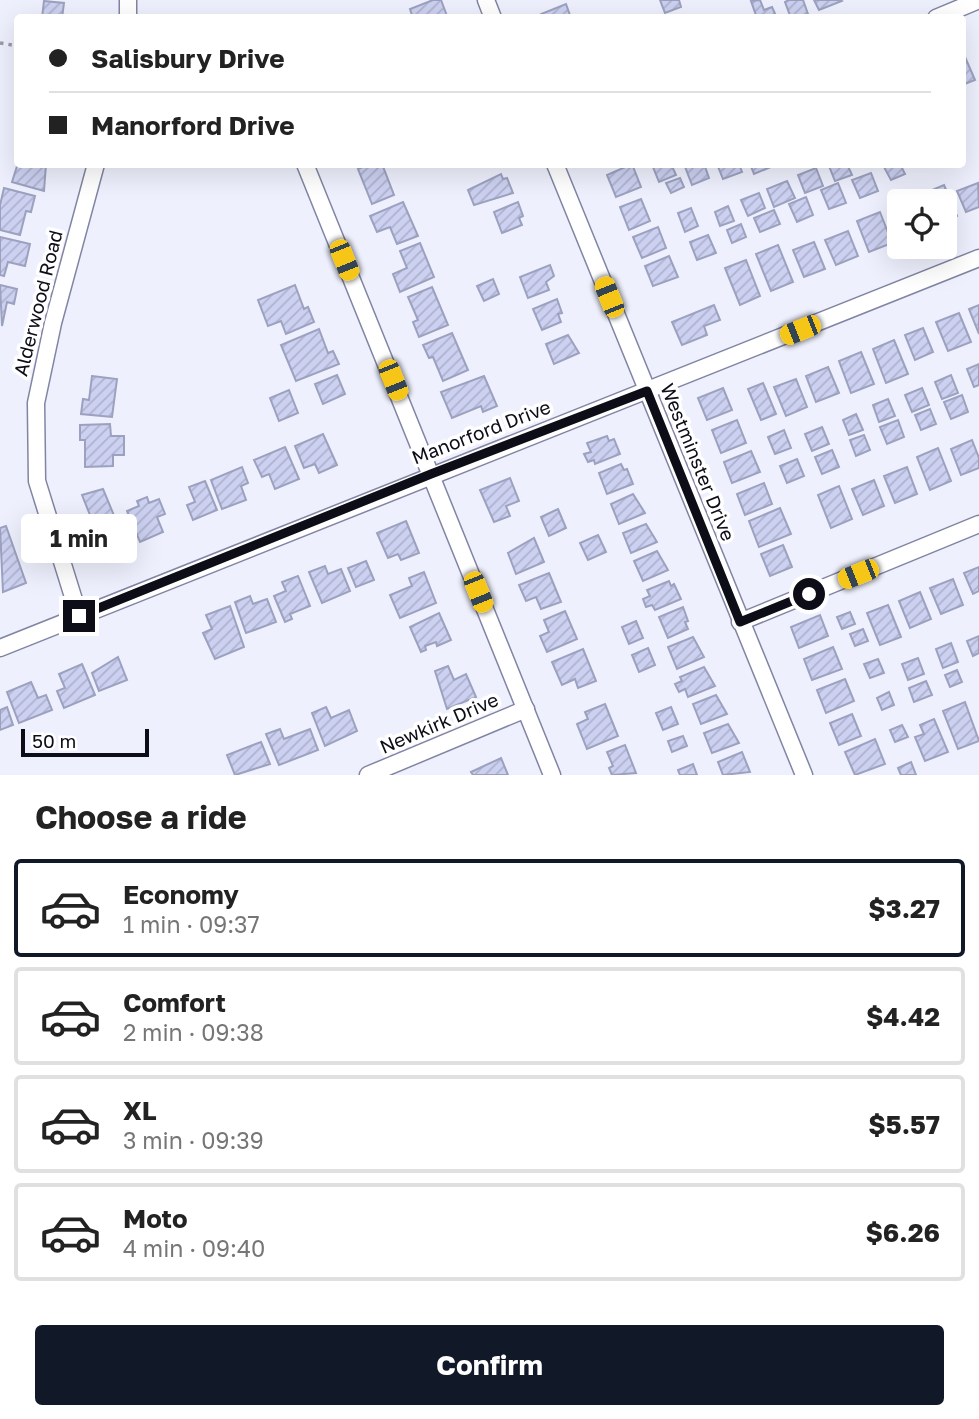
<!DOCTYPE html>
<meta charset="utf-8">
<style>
:root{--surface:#fff;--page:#f2f2f2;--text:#222;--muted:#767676;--line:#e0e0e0;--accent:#111827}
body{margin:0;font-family:"Golos Text",sans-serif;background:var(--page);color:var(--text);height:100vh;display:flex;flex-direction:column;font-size:26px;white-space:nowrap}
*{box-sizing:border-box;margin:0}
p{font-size:23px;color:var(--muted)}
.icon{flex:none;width:38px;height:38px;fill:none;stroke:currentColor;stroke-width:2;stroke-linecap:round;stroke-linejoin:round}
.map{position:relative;height:775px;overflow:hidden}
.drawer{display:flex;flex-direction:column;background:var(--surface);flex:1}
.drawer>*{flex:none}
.guide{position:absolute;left:14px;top:14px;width:952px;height:154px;border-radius:7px;box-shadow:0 7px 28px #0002;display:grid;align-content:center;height:154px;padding:0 35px;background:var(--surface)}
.controls{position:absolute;left:887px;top:189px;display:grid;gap:14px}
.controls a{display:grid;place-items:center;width:70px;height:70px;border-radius:7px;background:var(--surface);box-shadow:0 7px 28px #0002;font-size:35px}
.scale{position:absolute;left:21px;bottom:18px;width:128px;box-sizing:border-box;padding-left:7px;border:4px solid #0c0d17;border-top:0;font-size:19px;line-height:24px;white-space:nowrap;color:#0c0d17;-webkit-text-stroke:5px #fff;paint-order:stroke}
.end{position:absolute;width:32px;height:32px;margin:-16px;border:9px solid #0c0d17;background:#fff;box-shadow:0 0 0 4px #fff}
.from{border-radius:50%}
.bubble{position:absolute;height:49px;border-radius:7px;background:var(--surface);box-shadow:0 7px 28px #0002;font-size:23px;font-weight:700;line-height:49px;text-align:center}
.car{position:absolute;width:21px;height:42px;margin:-21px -10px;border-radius:9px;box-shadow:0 0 5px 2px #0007;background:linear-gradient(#f5c518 24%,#345 0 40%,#f5c518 0 76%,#345 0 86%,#f5c518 0)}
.guide b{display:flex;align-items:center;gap:24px;height:66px;font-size:26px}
.guide b+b{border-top:2px solid var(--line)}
.guide i{width:18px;height:18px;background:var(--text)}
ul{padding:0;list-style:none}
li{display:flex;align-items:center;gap:21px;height:98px;margin:0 14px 10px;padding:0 21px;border:4px solid var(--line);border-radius:7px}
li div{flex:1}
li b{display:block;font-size:26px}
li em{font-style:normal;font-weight:700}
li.selected{border-color:var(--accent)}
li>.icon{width:63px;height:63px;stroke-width:1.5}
h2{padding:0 35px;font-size:32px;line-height:84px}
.cta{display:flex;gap:14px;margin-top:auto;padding:14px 35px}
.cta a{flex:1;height:80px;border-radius:7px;background:var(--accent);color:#fff;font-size:28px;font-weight:700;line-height:80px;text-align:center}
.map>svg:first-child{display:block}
</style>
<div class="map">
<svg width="979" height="775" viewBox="0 0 979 775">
<defs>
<pattern id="building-hatch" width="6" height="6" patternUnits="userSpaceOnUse" patternTransform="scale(1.75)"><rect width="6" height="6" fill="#ccd1f1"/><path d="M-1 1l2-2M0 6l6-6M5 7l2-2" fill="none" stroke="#aeb2ce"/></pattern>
</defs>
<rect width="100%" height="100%" fill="#eef0fd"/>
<g fill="url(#building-hatch)" stroke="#9ca1bf" stroke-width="2">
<polygon points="433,0 441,0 447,16 413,18 410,9"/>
<polygon points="660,0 679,0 681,7 665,13"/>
<polygon points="760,0 764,10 772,7 777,18 757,18 751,1"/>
<polygon points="789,0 803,0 808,14 791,18 785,2"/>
<polygon points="814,0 841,0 842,1 819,10"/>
<polygon points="44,1 64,3 62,18 42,18"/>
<polygon points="566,4 571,18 542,18 541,14"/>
<polygon points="962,50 975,80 962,85"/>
<polygon points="18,163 46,164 44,191 12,182"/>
<polygon points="369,164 382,164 394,195 372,204 358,169"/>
<polygon points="632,164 641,187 616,197 607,175"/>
<polygon points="659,164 671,164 676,175 659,182 653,167"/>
<polygon points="684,164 704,164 709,178 692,185"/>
<polygon points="717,164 739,164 742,172 723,179"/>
<polygon points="750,164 773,164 773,166 754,174"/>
<polygon points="833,164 847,164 852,175 835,181 829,166"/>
<polygon points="890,164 900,164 905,174 891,180 884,167"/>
<polygon points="816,168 823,186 805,193 798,175"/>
<polygon points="871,173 878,191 860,198 852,180"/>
<polygon points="501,174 503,179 507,178 513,193 474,205 468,190"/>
<polygon points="680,178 684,187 671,193 666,183"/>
<polygon points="787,181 795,198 774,207 767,189"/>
<polygon points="838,183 846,203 829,209 821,190"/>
<polygon points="978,183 979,207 966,212 957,191"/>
<polygon points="944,185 957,216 945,220 945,201 923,201 920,195"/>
<polygon points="4,188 35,196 31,212 26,211 20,235 0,230 0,205"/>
<polygon points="759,193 765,208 748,216 741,200"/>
<polygon points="806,197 813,215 797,222 789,204"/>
<polygon points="641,199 650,221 629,230 620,207"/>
<polygon points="403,202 418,236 397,244 390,227 377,232 370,216"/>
<polygon points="518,202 523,216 519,218 522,225 502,233 494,212"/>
<polygon points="900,203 900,232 889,207"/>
<polygon points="728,206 734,221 720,226 715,212"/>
<polygon points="691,208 698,226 685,232 678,213"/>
<polygon points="774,210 780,224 760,232 754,218"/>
<polygon points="880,212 892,243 869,252 857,221"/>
<polygon points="741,224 746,237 732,243 727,230"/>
<polygon points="658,227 666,248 642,258 633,237"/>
<polygon points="848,231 858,256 836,265 825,240"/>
<polygon points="708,235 716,253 697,260 690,242"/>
<polygon points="0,237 30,244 25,266 8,262 4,276 0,275"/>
<polygon points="814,242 825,269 804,277 793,250"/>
<polygon points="420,243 434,277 400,292 393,274 407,268 400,251"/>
<polygon points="778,245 793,282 771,291 756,254"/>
<polygon points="669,256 678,277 653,286 645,266"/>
<polygon points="746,260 760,296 740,305 725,268"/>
<polygon points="550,265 554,276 546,282 549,290 528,298 520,277"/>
<polygon points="493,279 499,294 484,301 477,286"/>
<polygon points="0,285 17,289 14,304 7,302 2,326"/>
<polygon points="295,285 304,309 308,307 314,322 286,334 281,321 268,326 258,300"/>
<polygon points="432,287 448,325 419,337 413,322 418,320 408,297"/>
<polygon points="557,299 562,313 558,314 561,322 542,330 533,309"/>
<polygon points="714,305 720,320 704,326 707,335 682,345 672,322"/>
<polygon points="979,305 979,334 969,309"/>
<polygon points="959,313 971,342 948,351 936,322"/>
<polygon points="923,328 933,352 915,360 905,335"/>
<polygon points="319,329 328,353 333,351 339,364 296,381 281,345"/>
<polygon points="452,333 468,370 443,381 433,357 429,358 423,345"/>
<polygon points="568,335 579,353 554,364 546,344"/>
<polygon points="894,340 908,374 886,383 873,349"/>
<polygon points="861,352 874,384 851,393 839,361"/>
<polygon points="979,364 979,385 974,387 967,369"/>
<polygon points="828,367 839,393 816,402 806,376"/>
<polygon points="337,375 345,394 323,404 315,384"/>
<polygon points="951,375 958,393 942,399 935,382"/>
<polygon points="92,376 117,379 112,417 81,414 83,399 89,400"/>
<polygon points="484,376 497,406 483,412 481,406 452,418 441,392"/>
<polygon points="796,379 807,407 786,416 774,387"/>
<polygon points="763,383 776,414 761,420 748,389"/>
<polygon points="723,388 732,410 707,420 698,398"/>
<polygon points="922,388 929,405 912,412 905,395"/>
<polygon points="289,390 298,413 279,421 270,398"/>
<polygon points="962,395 968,412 951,419 944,402"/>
<polygon points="888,399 895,416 879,422 873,405"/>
<polygon points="930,409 936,424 921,430 915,415"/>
<polygon points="856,414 863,430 849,435 843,420"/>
<polygon points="737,420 746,443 721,453 712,430"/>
<polygon points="898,420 904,437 887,444 880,427"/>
<polygon points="110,424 111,436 124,436 124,455 113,455 113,466 85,467 85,440 80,440 80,425"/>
<polygon points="822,427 829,444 812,451 805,434"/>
<polygon points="784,430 791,448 775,454 768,437"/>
<polygon points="323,434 337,465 319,473 315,464 304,468 295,446"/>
<polygon points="864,435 870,450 856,456 850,440"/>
<polygon points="607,436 609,441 614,439 620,454 595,464 594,460 588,462 584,454 591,452 587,443"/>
<polygon points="972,440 979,458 979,468 961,475 951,449"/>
<polygon points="285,447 299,479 275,489 269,474 262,477 254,460"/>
<polygon points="938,448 951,481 930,490 917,457"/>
<polygon points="832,450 839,467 822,474 815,457"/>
<polygon points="751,451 760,472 732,483 724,462"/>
<polygon points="797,459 804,476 787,483 780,466"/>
<polygon points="621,464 624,470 627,469 633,484 607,494 599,473"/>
<polygon points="242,467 248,483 241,486 246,500 222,509 211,480"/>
<polygon points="907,467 917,494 895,503 884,476"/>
<polygon points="510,478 519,501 506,506 510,516 494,522 480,490"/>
<polygon points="874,480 884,506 863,515 852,489"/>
<polygon points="205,481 217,510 193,520 187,505 195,502 189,487"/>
<polygon points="764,483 772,504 745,515 737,494"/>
<polygon points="839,486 852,519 831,528 818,495"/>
<polygon points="103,489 125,542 104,550 82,495"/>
<polygon points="633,494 645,513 619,524 611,504"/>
<polygon points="147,497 149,503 159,499 165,514 157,517 163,532 140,542 127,511 139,506 137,501"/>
<polygon points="780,508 791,534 759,547 749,521"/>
<polygon points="558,509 566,528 549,536 541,517"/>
<polygon points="406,521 419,553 401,560 398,554 388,558 377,533"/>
<polygon points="646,524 657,542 631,553 623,533"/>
<polygon points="6,526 26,583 3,592 0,528"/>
<polygon points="598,535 606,552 588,560 580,543"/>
<polygon points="534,538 544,562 516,574 508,553"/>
<polygon points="783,545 792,567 770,576 761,554"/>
<polygon points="657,551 668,570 643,581 634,561"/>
<polygon points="366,561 374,580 356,587 348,568"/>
<polygon points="325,566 328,574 341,569 350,591 322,603 309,572"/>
<polygon points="979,567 979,591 973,594 964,573"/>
<polygon points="424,572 436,603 400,618 390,595 412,586 409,578"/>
<polygon points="549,573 561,602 541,609 536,597 526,601 519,585"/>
<polygon points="298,576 310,606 290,614 292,619 285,622 274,596 286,591 282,582"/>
<polygon points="953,579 963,605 941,614 930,588"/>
<polygon points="669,581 671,586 674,584 681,599 655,610 652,605 646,607 643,599 650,596 647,590"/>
<polygon points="920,592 931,619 910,628 899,601"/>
<polygon points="250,596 253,604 267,599 276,622 246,633 235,602"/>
<polygon points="888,605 901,637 880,645 867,613"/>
<polygon points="230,606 244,647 215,659 203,633 212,629 206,615"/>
<polygon points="683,607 688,621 685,622 688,629 668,638 659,617"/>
<polygon points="565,611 577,639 547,652 540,636 549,632 544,620"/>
<polygon points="850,612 855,624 842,629 837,617"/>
<polygon points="439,613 451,640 437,646 436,642 425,646 426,650 421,652 410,627"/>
<polygon points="820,615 828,636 799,648 791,627"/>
<polygon points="636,621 643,638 629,644 622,627"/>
<polygon points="863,629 868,641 855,646 850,634"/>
<polygon points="979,636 979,653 973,656 967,641"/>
<polygon points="693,637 704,657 677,669 668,647"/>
<polygon points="951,643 958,662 943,668 936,649"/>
<polygon points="833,647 842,669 812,680 804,659"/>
<polygon points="648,648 655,665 639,672 632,655"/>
<polygon points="583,649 596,681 578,688 575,679 562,685 552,662"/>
<polygon points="118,657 127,680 99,691 92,673"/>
<polygon points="918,658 924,674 908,680 902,664"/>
<polygon points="878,659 884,673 870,678 864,664"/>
<polygon points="82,664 95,695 64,708 57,691 65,688 59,674"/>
<polygon points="448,666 454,680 466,674 476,697 447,709 435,671"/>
<polygon points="704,667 715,686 688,697 685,689 679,692 675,684 682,681 680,677"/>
<polygon points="957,670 962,682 950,687 945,675"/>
<polygon points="845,679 854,701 826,713 817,690"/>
<polygon points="926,681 932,695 914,702 909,688"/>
<polygon points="31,682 38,698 46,695 52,710 19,723 7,692"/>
<polygon points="889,692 894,705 882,710 877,698"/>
<polygon points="716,695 727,714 701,724 693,704"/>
<polygon points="965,702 979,741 958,749 943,711"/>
<polygon points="605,704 618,736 587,749 577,724 588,719 585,712"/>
<polygon points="7,707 13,725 0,730 0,710"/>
<polygon points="326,707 331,718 349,710 357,731 325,746 312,713"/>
<polygon points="671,707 678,724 663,730 656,713"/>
<polygon points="852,714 861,736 839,745 830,723"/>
<polygon points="934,719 948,752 925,761 915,737 924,734 920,725"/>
<polygon points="728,724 739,743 712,753 704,733"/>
<polygon points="902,725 908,737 895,742 890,730"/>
<polygon points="280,729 284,739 310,729 318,750 279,765 266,734"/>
<polygon points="683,736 687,746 672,752 668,741"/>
<polygon points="875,739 885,764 855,775 845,752"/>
<polygon points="261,742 270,764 235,775 227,755"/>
<polygon points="625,745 636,773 612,775 609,768 613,766 607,752"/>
<polygon points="742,752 750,772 723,775 718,762"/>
<polygon points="501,758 508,775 473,775 471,772"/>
<polygon points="911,762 916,775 901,775 898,768"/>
<polygon points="693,764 697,775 680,775 678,770"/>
</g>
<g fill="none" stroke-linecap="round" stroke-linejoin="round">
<defs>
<g id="minor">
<polyline points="128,0 128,18"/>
<polyline points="486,0 493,18"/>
<polyline points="936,18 979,0"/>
<polyline points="305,164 552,775"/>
<polyline points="555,164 804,775"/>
<polyline points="79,616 37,481 36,403 53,323 96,164"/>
<polyline points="740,622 979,524"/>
<polyline points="0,648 979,258"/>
<polyline points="368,775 526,709"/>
</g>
</defs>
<use href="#minor" stroke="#8185a3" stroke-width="19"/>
<polyline stroke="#999ba7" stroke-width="3.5" stroke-dasharray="3.5 5" stroke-linecap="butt" points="0,43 18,46"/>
<use href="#minor" stroke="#fff" stroke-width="16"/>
</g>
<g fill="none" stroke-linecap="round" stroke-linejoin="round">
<polyline stroke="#0c0d17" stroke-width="9" points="79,616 431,474 647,391 740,622 809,594"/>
</g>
<g text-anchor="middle" stroke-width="7" stroke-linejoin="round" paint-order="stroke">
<g font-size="19" fill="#0c0d17" stroke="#fff">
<text transform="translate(38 303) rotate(-76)" y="7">Alderwood Road</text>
<text transform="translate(481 432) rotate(-21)" y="7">Manorford Drive</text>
<text transform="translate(698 462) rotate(68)" y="7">Westminster Drive</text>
<text transform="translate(439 723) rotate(-23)" y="7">Newkirk Drive</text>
</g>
</g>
</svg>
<div class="controls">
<a><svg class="icon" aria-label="locate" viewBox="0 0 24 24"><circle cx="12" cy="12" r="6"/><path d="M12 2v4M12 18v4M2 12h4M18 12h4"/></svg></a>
</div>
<div class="scale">50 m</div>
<i class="end from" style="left:809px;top:594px"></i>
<i class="end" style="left:79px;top:616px"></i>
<div class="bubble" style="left:21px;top:514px;width:116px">1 min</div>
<i class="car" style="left:344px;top:260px;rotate:158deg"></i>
<i class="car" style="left:609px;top:297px;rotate:338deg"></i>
<i class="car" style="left:800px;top:330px;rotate:248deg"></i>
<i class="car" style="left:393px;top:380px;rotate:158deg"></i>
<i class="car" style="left:858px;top:574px;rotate:248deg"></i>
<i class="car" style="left:478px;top:592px;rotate:158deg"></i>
<div class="guide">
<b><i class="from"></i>Salisbury Drive</b>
<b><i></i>Manorford Drive</b>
</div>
</div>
<section class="drawer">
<h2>Choose a ride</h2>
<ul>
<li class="selected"><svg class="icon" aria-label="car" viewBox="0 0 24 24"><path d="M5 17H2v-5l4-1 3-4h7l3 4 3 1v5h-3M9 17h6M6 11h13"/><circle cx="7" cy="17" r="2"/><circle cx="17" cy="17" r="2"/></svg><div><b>Economy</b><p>1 min · 09:37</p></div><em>$3.27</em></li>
<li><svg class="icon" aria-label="car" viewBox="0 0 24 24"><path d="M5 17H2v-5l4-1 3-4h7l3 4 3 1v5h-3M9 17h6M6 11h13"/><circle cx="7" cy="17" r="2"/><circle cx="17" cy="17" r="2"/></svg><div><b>Comfort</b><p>2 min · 09:38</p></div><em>$4.42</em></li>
<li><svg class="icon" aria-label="car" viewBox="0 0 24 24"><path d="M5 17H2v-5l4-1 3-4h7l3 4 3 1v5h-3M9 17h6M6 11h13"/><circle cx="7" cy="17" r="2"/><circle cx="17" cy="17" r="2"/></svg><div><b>XL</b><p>3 min · 09:39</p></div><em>$5.57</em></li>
<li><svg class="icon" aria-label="car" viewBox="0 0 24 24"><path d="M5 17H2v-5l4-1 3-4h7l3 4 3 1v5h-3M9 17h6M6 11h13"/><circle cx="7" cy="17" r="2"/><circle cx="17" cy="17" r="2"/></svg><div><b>Moto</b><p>4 min · 09:40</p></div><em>$6.26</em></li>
</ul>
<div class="cta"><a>Confirm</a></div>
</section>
